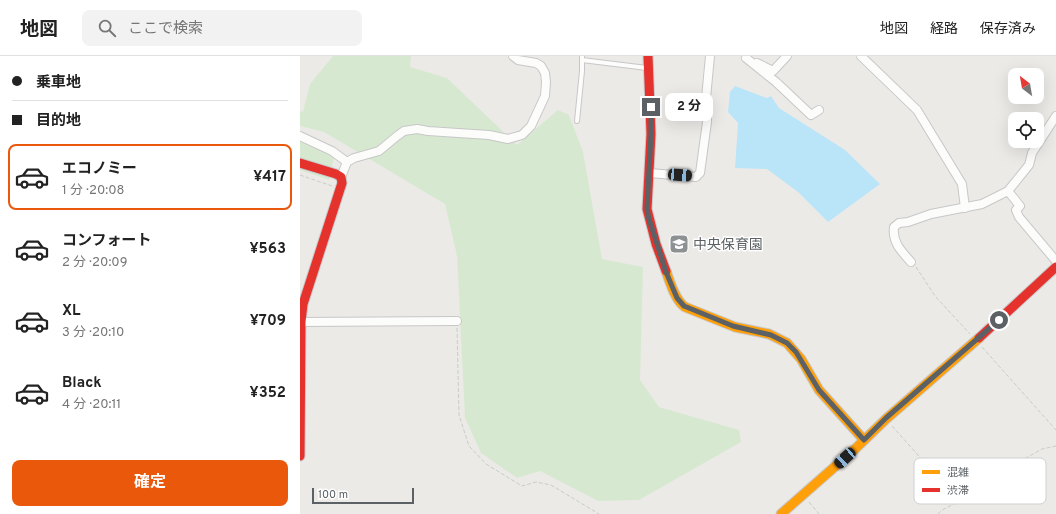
<!DOCTYPE html>
<html lang="ja">
<meta charset="utf-8">
<style>
:root{--surface:#fff;--page:#f2f2f2;--text:#222;--muted:#767676;--line:#e0e0e0;--accent:#ea580c}
body{margin:0;font-family:Overpass,"Noto Sans JP",sans-serif;background:var(--page);color:var(--text);height:100vh;display:flex;flex-direction:column;font-size:15px;white-space:nowrap}
*{box-sizing:border-box;margin:0}
p{font-size:13px;color:var(--muted)}
.icon{flex:none;width:22px;height:22px;fill:none;stroke:currentColor;stroke-width:2;stroke-linecap:round;stroke-linejoin:round}
.map{position:relative;flex:1;overflow:hidden}
.sheet{display:flex;flex-direction:column;background:var(--surface);width:300px}
.sheet>*{flex:none}
.hud{display:grid;align-content:center;height:88px;padding:0 12px;background:var(--surface)}
.needle{width:26px;rotate:329deg}
.fabs{position:absolute;left:708px;top:12px;display:grid;gap:8px}
.fabs a{display:grid;place-items:center;width:36px;height:36px;border-radius:8px;background:var(--surface);box-shadow:0 4px 16px #0002;font-size:20px}
.scale{position:absolute;left:12px;bottom:10px;width:102px;box-sizing:border-box;padding-left:4px;border:2px solid #5c6165;border-top:0;font-size:11px;line-height:14px;white-space:nowrap;color:#5c6165;-webkit-text-stroke:3px #fff;paint-order:stroke}
.end{position:absolute;width:18px;height:18px;margin:-9px;border:5px solid #5c6165;background:#fff;box-shadow:0 0 0 2px #fff}
.from{border-radius:50%}
.bubble{position:absolute;height:28px;border-radius:8px;background:var(--surface);box-shadow:0 4px 16px #0002;font-size:13px;font-weight:700;line-height:28px;text-align:center}
.car{position:absolute;width:12px;height:24px;margin:-12px -6px;border-radius:5px;box-shadow:0 0 3px 1px #0007;background:linear-gradient(#222 24%,#8ab4d8 0 40%,#222 0 76%,#8ab4d8 0 86%,#222 0)}
.hud b{display:flex;align-items:center;gap:14px;height:38px;font-size:15px}
.hud b+b{border-top:1px solid var(--line)}
.hud i{width:10px;height:10px;background:var(--text)}
ul{padding:0;list-style:none}
li{display:flex;align-items:center;gap:12px;height:66px;margin:0 8px 6px;padding:0 4px;border:2px solid transparent;border-radius:8px}
li div{flex:1}
li b{display:block;font-size:15px}
li em{font-style:normal;font-weight:700}
li.current{border-color:var(--accent)}
li>.icon{width:36px;height:36px;stroke-width:1.5}
.button{display:flex;gap:8px;margin-top:auto;padding:8px 12px}
.button a{flex:1;height:46px;border-radius:8px;background:var(--accent);color:#fff;font-size:16px;font-weight:700;line-height:46px;text-align:center}
header{display:flex;align-items:center;gap:24px;box-sizing:border-box;height:56px;padding:0 20px;background:var(--surface);border-bottom:1px solid var(--line)}
header strong{font-size:19px}
nav{display:flex;gap:22px;margin-inline-start:auto;font-size:14px}
.search{width:280px;height:36px;background:var(--page);display:flex;align-items:center;gap:10px;box-sizing:border-box;padding:0 14px;border-radius:8px;color:var(--muted);font-size:15px}
main{display:flex;flex:1;min-height:0}
.map>svg:first-child{display:block}
</style>
<header>
<strong>地図</strong>
<div class="search"><svg class="icon" aria-label="search" viewBox="0 0 24 24"><circle cx="10" cy="10" r="6"/><path d="M15 15l6 6"/></svg>ここで検索</div>
<nav><a>地図</a><a>経路</a><a>保存済み</a></nav>
</header>
<main>
<section class="sheet">
<div class="hud">
<b><i class="from"></i>乗車地</b>
<b><i></i>目的地</b>
</div>
<ul>
<li class="current"><svg class="icon" aria-label="car" viewBox="0 0 24 24"><path d="M5 17H2v-5l4-1 3-4h7l3 4 3 1v5h-3M9 17h6M6 11h13"/><circle cx="7" cy="17" r="2"/><circle cx="17" cy="17" r="2"/></svg><div><b>エコノミー</b><p>1 分 · 20:08</p></div><em>¥417</em></li>
<li><svg class="icon" aria-label="car" viewBox="0 0 24 24"><path d="M5 17H2v-5l4-1 3-4h7l3 4 3 1v5h-3M9 17h6M6 11h13"/><circle cx="7" cy="17" r="2"/><circle cx="17" cy="17" r="2"/></svg><div><b>コンフォート</b><p>2 分 · 20:09</p></div><em>¥563</em></li>
<li><svg class="icon" aria-label="car" viewBox="0 0 24 24"><path d="M5 17H2v-5l4-1 3-4h7l3 4 3 1v5h-3M9 17h6M6 11h13"/><circle cx="7" cy="17" r="2"/><circle cx="17" cy="17" r="2"/></svg><div><b>XL</b><p>3 分 · 20:10</p></div><em>¥709</em></li>
<li><svg class="icon" aria-label="car" viewBox="0 0 24 24"><path d="M5 17H2v-5l4-1 3-4h7l3 4 3 1v5h-3M9 17h6M6 11h13"/><circle cx="7" cy="17" r="2"/><circle cx="17" cy="17" r="2"/></svg><div><b>Black</b><p>4 分 · 20:11</p></div><em>¥352</em></li>
</ul>
<div class="button"><a>確定</a></div>
</section>
<div class="map">
<svg width="756" height="458" viewBox="0 0 756 458">
<rect width="100%" height="100%" fill="#eceae7"/>
<g fill="#d6e9d0">
<polygon points="33,0 111,0 110,11 147,22 217,89 258,54 269,59 283,96 302,203 343,211 340,324 359,351 439,374 441,386 339,444 298,445 240,415 217,422 181,397 165,362 157,200 145,148 24,76 0,70 0,55 3,56 10,28"/>
<polygon points="0,76 38,93 34,101 29,124 0,114"/>
</g>
<polygon fill="#bae5f8" points="435,30 467,42 471,40 479,52 545,94 580,128 528,166 498,136 467,113 435,112 438,67 428,56 430,36"/>
<g fill="none" stroke-linecap="round" stroke-linejoin="round">
<defs>
<g id="lane">
<polyline points="282,4 347,12"/>
<polyline points="277,65 282,15 282,0"/>
</g>
<g id="street">
<polyline points="561,0 617,54 662,128 665,152"/>
<polyline points="446,2 476,26 511,59 519,54"/>
<polyline points="457,7 473,15 487,0"/>
<polyline points="0,80 32,95 47,106"/>
<polyline points="350,117 396,121 400,117 407,66 406,42 410,0"/>
<polyline points="41,121 47,106 54,102 79,95 97,80 104,75 117,73 128,75 189,79 208,83 222,79 231,70 245,40 246,26 245,17 241,10 236,7 218,4 213,0"/>
<polyline points="708,135 720,150 716,154 719,161 756,205"/>
<path d="M611,206c-10,-11 -19,-20 -17,-35l5,-4 9,-1 23,-8 51,-10 26,-13 21,-26 3,-12 24,-37"/>
<polyline points="0,266 157,265"/>
</g>
<g id="slow">
<path d="M366,215c4,11 9,29 19,36l50,20 34,7 18,9 14,16 18,31 45,50"/>
<polyline points="481,458 555,393 586,363 679,282"/>
</g>
<g id="jam">
<polyline points="348,0 351,78 347,153 356,188 366,215"/>
<polyline points="0,107 36,118 41,121 42,127 3,248 1,266 0,400"/>
<polyline points="679,282 756,211"/>
</g>
</defs>
<use href="#lane" stroke="#c8c7c8" stroke-width="6"/>
<use href="#street" stroke="#c8c7c8" stroke-width="10"/>
<use href="#slow" stroke="#c8c9c9" stroke-width="11"/>
<use href="#jam" stroke="#c8c9c9" stroke-width="11"/>
<g stroke="#c6cdc8" stroke-width="1" stroke-dasharray="4 2" stroke-linecap="butt">
<polyline points="0,119 32,130"/>
<polyline points="616,211 635,240 670,278"/>
<polyline points="157,272 159,359 169,390 186,408 222,430 236,426 251,429 299,458"/>
<polyline points="682,291 756,374"/>
<polyline points="592,370 659,445"/>
<polyline points="509,446 519,458"/>
<polyline points="638,458 642,454 668,441 678,433 683,420 688,415 700,410 717,407 742,393 756,390"/>
</g>
<use href="#lane" stroke="#fcfcfb" stroke-width="4"/>
<use href="#street" stroke="#fcfcfb" stroke-width="8"/>
<use href="#slow" stroke="#ff9f0a" stroke-width="9"/>
<use href="#jam" stroke="#e5322d" stroke-width="9"/>
</g>
<g fill="none" stroke-linecap="round" stroke-linejoin="round">
<polyline stroke="#5c6165" stroke-width="5" points="351,51 351,78 347,153 349,163 366,216 377,242 384,250 433,270 471,279 487,287 496,296 519,334 564,384 586,362 699,264"/>
</g>
<defs>
<symbol id="school-square" viewBox="-11 -11 22 22"><rect x="-9" y="-9" width="18" height="18" rx="4" fill="#8e9192" stroke="#fff"/><path d="M0-5L7-2L0 1L-7-2ZM-4 1L0 2.5L4 1V4Q0 6-4 4Z" fill="#fff"/></symbol>
</defs>
<g fill-rule="evenodd">
<use href="#school-square" x="368" y="177" width="22" height="22"/>
</g>
<g text-anchor="middle" stroke-width="3" stroke-linejoin="round" paint-order="stroke">
<g font-size="14" fill="#5c6165" stroke="#fff" text-anchor="start">
<text x="393" y="193">中央保育園</text>
</g>
</g>
<rect x="614" y="402" width="132" height="46" rx="6" fill="#fff" stroke="#ced0d1" stroke-width="1"/>
<rect x="622" y="414" width="18" height="4" fill="#ff9f0a"/>
<rect x="622" y="432" width="18" height="4" fill="#e5322d"/>
<g font-size="11" fill="#5c6165">
<text x="647" y="420">混雑</text>
<text x="647" y="438">渋滞</text>
</g>
</svg>
<div class="fabs">
<a><svg class="needle" viewBox="-14 -14 28 28"><path d="M0-13l5 13h-10z" fill="#e53935"/><path d="M0 13l5-13h-10z" fill="#767676"/></svg></a>
<a><svg class="icon" aria-label="locate" viewBox="0 0 24 24"><circle cx="12" cy="12" r="6"/><path d="M12 2v4M12 18v4M2 12h4M18 12h4"/></svg></a>
</div>
<div class="scale">100 m</div>
<i class="end from" style="left:699px;top:264px"></i>
<i class="end" style="left:351px;top:51px"></i>
<div class="bubble" style="left:365px;top:37px;width:48px">2 分</div>
<i class="car" style="left:380px;top:119px;rotate:94deg"></i>
<i class="car" style="left:545px;top:402px;rotate:228deg"></i>
</div>
</main>
